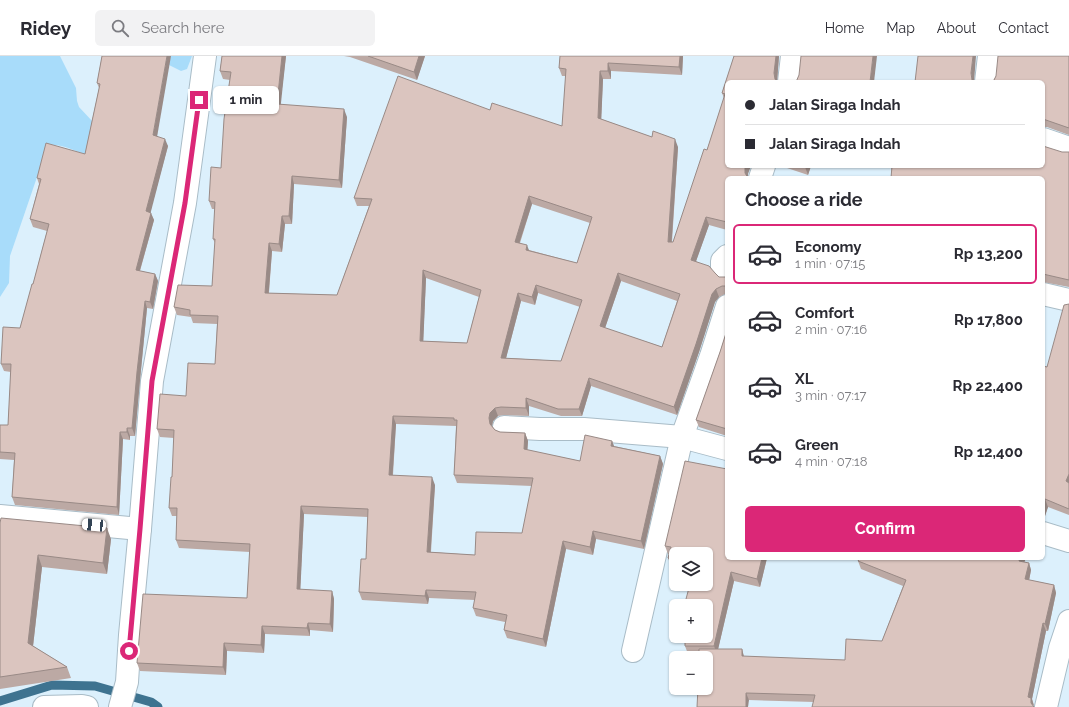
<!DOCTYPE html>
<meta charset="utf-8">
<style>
:root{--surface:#fff;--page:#f2f2f3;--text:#2b2b33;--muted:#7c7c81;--line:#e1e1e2;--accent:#db2777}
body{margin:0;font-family:Raleway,sans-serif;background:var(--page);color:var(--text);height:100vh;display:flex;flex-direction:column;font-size:15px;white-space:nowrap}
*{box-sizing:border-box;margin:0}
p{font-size:13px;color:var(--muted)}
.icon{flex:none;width:22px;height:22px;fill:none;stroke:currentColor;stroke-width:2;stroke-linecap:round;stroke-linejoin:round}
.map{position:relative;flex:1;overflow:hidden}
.panel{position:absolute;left:725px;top:120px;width:320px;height:384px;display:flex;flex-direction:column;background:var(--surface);border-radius:6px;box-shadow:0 1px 3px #0004}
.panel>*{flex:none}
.top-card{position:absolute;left:725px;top:24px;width:320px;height:88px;border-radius:6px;box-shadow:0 1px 3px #0004;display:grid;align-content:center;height:88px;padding:0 20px;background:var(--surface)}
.tools{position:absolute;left:669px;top:491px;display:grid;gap:8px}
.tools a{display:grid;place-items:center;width:44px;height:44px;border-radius:6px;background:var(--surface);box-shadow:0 1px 3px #0004;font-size:20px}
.end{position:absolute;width:18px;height:18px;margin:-9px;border:5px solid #db2777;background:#fff;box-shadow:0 0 0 2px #fff}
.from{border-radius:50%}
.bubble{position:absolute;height:28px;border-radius:6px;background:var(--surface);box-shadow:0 1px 3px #0004;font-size:13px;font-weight:700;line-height:28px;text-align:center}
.car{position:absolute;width:12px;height:24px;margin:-12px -6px;border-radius:5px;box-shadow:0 0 3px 1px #0007;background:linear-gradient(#fff 24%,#345 0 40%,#fff 0 76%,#345 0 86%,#fff 0)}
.top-card b{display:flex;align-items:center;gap:14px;height:38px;font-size:15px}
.top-card b+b{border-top:1px solid var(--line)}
.top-card i{width:10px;height:10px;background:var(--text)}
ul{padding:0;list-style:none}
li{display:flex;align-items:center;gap:12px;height:60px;margin:0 8px 6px;padding:0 12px;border:2px solid transparent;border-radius:6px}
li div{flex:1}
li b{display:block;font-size:15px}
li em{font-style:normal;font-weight:700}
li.current{border-color:var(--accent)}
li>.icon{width:36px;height:36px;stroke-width:1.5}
h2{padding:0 20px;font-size:18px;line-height:48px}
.cta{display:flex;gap:8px;margin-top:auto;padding:8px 20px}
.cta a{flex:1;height:46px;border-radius:6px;background:var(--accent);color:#fff;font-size:16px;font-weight:700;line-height:46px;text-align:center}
header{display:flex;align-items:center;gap:24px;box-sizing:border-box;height:56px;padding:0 20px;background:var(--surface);border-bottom:1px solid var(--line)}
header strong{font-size:19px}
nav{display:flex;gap:22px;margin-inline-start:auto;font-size:14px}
.search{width:280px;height:36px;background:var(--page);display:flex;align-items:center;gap:10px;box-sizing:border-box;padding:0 14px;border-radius:6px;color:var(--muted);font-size:15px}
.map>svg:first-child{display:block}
</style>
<header>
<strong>Ridey</strong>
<div class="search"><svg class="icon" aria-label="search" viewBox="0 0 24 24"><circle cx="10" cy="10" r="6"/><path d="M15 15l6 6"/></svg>Search here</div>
<nav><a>Home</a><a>Map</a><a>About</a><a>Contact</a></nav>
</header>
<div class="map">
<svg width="1069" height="651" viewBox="0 0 1069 651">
<rect width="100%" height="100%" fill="#dcf0fc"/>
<g fill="#a8dcfa">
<path d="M0,0h60l16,32 1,13 2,6 14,15v36c-14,-5 -30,-15 -45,-13l-38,111 -1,27 -9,14z"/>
<polygon points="147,0 192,0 187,13 181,15 157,3"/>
</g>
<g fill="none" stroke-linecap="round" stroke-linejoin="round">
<polyline stroke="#3e7390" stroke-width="9" points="0,645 52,629 95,630 151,646 158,651"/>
<defs>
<g id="minor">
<polyline points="789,26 792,0"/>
<polyline points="986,26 989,0"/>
<polyline points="1043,83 1069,92"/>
<polyline points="760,122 764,110"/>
<polyline points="727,200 722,205 722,211 727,217"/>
<polyline points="1043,238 1069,244"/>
<polyline points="504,371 540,373 584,373 682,381 727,393"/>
<polyline points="0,460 140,473"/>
<polyline points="1043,477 1069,485"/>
<polyline points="633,595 682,381 711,300 727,250"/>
<polyline points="44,651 82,650 87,651"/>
<polyline points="120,651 127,626 130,579 140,473 152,325 185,147 205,0"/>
<polyline points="1046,651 1060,592 1069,565"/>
</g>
</defs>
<use href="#minor" stroke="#a9bcc7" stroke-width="24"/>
<use href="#minor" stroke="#fff" stroke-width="22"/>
</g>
<g fill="#bca9a4" fill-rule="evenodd">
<polygon points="102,0 157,80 168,90 150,156 154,164 140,215 155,218 158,225 153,253 147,252 140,324 135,380 130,380 130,384 123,383 119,459 15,449 12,441 14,404 0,403 0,369 8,369 11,316 4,315 1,308 20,272 33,228 47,175 33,171 30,163 39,128 37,122 85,98 99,32 97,27"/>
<path d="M222,0h64l-6,48 67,13 -5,71 -48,-4 -2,40h-7l-3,28 -10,-1 -3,42 68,2 32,-89h-12l-3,-8 136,-88 72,16 4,-50h-4l-3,-8 1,-12h123l-1,19 -71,-4v8h-8l-2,40 77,28 -6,95h1l34,-92 17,-52 -2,-5 12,-37h45l-2,25 -50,1 21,92v4h-21v52l-18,-5 -13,36 23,16h8v17h-2l-6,3 -4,5 -16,50 -22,63 -86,-29 -9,30h-21l-32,-10v10l-25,-1 -6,1 -5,5 -1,5 3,4 5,2 25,1 3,8 -1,9 53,11 32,-20 2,5 46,10 3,8 -19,85 -48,-10 -3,16 -27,-6 -20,98 -39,-9 -3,-8 1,-8 -29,-6 -3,-8 2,-8 -46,-2 -1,6 -66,-4 -3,-8 7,-33 2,-42 -64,-3 -4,76 32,1 2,8 -1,33 -23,-2v6l-45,-2 -1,19 -37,-2 -1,24 -86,-4 -3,-8 110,-65 3,-46 -71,-4 -3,-8 1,-24h-5l-3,-8 3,-31 2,-39 -14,-1 -3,-8 58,-65 2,-40 -24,-1 -2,-6 -14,-2 -3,-8 38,-21 3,-43 -2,-4 2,-30h-3l-3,-8 12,-33 9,-88 -7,-1 -3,-8zM532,148l58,19 -13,40 -48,-13 -9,-7zM426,222l53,19 -12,46 -44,-2zM621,225l56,20 -15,46 -57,-19zM538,237l42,14 -19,54 -55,-3 15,-57 14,4zM396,368l60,2 -2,49 3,8 75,3 -10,47 -47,22 -44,-3 4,-67 -42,-10z"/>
<polygon points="344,0 425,0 417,24 350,1"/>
<polygon points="1069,0 1069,79 1047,71 1043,71 1043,26 993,25 996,20"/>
<polygon points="1062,96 1069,96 1069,231 1043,226 1043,122"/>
<polygon points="781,110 811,110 808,119"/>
<polygon points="1069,248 1069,459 1048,451 1045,460 1043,459 1043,310 1047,311"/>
<polygon points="727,274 727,380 699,371 696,364 720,296"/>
<polygon points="0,467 111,483 107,518 42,511 33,590 67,611 71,622 0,633"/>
<polygon points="665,490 767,502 760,531 734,525 718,593 742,593 744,601 845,604 882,585 903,530 861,513 858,505 860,502 1026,502 1024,506 1029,507 1031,514 1029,524 1054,529 1056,537 1048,575 1046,575 1032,643 1034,649 814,646 749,644 699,598 688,598 685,590 706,498 676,498 676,511 671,510 668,502 669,498 668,498"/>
</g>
<g fill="#998a86">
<polygon points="167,0 171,0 156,87 153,79"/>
<polygon points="282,0 286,0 280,56 277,48"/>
<polygon points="419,0 425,0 417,24 414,16"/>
<polygon points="680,0 683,0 682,19 679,11"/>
<polygon points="776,0 779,0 777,26 775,23 774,17"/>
<polygon points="873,0 877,0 874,26 870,26"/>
<polygon points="973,0 976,0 974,26 972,24 971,17"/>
<polygon points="608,7 611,15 611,23 608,15"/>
<polygon points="600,15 603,23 601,70 598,62"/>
<polygon points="344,53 347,61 342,132 339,124"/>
<polygon points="165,83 168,90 149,163 146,155"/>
<polygon points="675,83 678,91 671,194 668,186"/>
<polygon points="745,110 751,110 748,118 748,122 745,117"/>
<polygon points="805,110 811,110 808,119 805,111"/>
<polygon points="292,120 294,128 292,168 289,160"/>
<polygon points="529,140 532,148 517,194 515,186"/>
<polygon points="151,157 154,164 138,221 136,214"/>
<polygon points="282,160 285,168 282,196 279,188"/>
<polygon points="706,161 709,169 694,211 691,204"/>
<polygon points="269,187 272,195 268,245 265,237"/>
<polygon points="527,189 530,197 526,194"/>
<polygon points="423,214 426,222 423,293 420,285"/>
<polygon points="618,217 621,225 603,278 600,270"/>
<polygon points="155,218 158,225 153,253 150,246"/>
<polygon points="536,229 538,237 535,249 532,241"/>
<polygon points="716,233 719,241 715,246 699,296 677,359 674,351 712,238"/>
<polygon points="518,237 521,245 504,310 501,302"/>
<polygon points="145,245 147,252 140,324 135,380 132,372 137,316"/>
<polygon points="589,322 591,330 582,360 579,353"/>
<polygon points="526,342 529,350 529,360 526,352"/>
<polygon points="495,352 498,360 493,365 492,370 490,368 489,362 490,357"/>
<polygon points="393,360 396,368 392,427 389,419"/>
<polygon points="127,372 130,380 130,384 127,376"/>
<polygon points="120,376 123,383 119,459 117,451"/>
<polygon points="525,377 528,385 527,401 524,393"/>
<polygon points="612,385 615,393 611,390"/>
<polygon points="660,400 663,408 644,493 641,485"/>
<polygon points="1069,418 1069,433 1066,425"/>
<polygon points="432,421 435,429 430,504 427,496"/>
<polygon points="1045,443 1048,451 1045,460 1043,455 1043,449"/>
<polygon points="301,450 304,458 300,541 297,533"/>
<polygon points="107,472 111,483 107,518 103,507"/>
<polygon points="593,475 596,483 593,499 590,491"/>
<polygon points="563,485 566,493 546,591 543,583"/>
<polygon points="38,499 42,511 32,599 28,587"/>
<polygon points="762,502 767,502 760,531 757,523"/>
<polygon points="1020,502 1026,502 1022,512 1019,505"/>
<polygon points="1029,507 1031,514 1028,530 1025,523"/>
<polygon points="731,516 734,525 717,598 714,590"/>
<polygon points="1054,529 1056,537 1048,575 1045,568"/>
<polygon points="426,534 429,542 428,548 425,540"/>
<polygon points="332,535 334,543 333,576 330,568"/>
<polygon points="308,567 310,574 310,580 307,572"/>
<polygon points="1043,567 1046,575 1032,643 1034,651 1028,641"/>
<polygon points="262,570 265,578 264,597 261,589"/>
<polygon points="224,587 227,595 226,619 223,611"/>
<polygon points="742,593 744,601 742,600"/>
<polygon points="746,637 749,644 748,651 746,651"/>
</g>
<g fill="#dbc5bf" stroke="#998a86" fill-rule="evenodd">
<polygon points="102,0 167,0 153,79 165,83 146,155 151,157 136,214 155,218 150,246 145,245 137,316 132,372 127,372 127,376 120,376 117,451 12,441 15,397 0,396 0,369 8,369 11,308 1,308 3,271 20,272 32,228 33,228 49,168 30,163 41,123 37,122 46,87 85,98 100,28 97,27"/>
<path d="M222,0h60l-5,48 67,5 -5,71 -47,-4 -3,40h-7l-3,28 -10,-1 -4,50 72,2 35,-96 -18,-1 44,-122 92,34 2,-7 70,23 4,-57 -7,-1 1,-12h120l-1,11 -71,-4v8h-8l-2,47 54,19 1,-6 22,8 -7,103h5l31,-93 3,1 18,-56 -3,-1 12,-37h42l-2,17 1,6 2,3h-50v84h18v7l3,5h-21v44l-21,-5 -15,43 18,6 6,7 4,4h8v9h-5l-6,3 -4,5 -16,50 -22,63 -85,-29 -10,31h-21l-32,-11v10l-25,-1 -6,1 -5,5 -1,5 1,6 5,6 5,2 25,1 -1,16 56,12 5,-26 27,6 -1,5 49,10 -19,85 -48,-10 -3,16 -27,-6 -20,98 -39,-9 3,-15 -34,-7 3,-16 -50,-2 -1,6 -66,-4 2,-33h5l2,-50 -67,-3 -4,83 35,2 -2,33 -22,-1 -1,5 -45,-2 -1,19 -37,-2 -1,24 -86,-4 6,-69 104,4 3,-54 -74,-4 1,-32h-8l2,-31h1l2,-47 -17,-1 3,-35 26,2 2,-33 27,1 3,-48 -28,-1v-5l-16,-3 4,-22 34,1 3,-47h-2l2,-37 -6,-1 2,-34 10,1 3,-49 7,-47 -11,-1zM529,140l63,21 -15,46 -51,-13 1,-5 -12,-3zM423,214l58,20 -14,53 -47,-2zM618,217l62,21 -18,53 -62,-21zM536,229l46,15 -21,61 -60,-3 17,-65 14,4zM393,360l61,2v2h3l-3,55 79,3 -11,55 -46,-1 -1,23 -48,-3 5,-75 -43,-2z"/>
<polygon points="368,0 419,0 414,16"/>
<polygon points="801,0 873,0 870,26 796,26 799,19"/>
<polygon points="918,0 973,0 971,17 972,24 974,26 915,26"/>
<polygon points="998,0 1069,0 1069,72 1043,63 1043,26 993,26 996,20"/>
<polygon points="1043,90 1062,96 1069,96 1069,224 1043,218 1043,122 891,122 892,110 1043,110"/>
<polygon points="1069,248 1069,418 1066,425 1069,427 1069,453 1045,443 1043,449 1043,310 1047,311 1064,249"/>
<polygon points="727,274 727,373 696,364 720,296"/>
<polygon points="685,405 727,413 727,502 762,502 757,523 731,516 714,590 685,590 685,580 706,580 706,550 686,550 686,543 690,528 706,528 706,498 676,498 676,504 668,502 671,491 665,490"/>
<polygon points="1,462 107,472 103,507 38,499 28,587 67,611 0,621 0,467"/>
<polygon points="860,502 1020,502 1019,505 1029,507 1025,523 1054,529 1045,568 1043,567 1028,641 1031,642 1031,647 1034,651 812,651 815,639 746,637 746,651 697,651 698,632 706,632 706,602 699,602 699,593 742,593 742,600 845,604 846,583 882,585 906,524 858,505"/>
</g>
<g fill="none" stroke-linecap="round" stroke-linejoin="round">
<polyline stroke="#db2777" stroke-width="5" points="129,595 140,473 152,325 185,147 199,44"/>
</g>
</svg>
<div class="tools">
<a><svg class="icon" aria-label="layers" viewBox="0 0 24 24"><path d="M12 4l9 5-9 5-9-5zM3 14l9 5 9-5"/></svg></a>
<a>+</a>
<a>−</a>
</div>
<i class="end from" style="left:129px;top:595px"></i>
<i class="end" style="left:199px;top:44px"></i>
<div class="bubble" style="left:213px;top:30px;width:66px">1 min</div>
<i class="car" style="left:94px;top:469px;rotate:275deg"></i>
<div class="top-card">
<b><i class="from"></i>Jalan Siraga Indah</b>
<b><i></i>Jalan Siraga Indah</b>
</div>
<section class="panel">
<h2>Choose a ride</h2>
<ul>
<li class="current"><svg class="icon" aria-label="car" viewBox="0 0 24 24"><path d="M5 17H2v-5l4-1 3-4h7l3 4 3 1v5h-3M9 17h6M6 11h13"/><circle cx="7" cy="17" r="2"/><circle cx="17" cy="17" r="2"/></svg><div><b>Economy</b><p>1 min · 07:15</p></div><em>Rp 13,200</em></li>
<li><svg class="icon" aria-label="car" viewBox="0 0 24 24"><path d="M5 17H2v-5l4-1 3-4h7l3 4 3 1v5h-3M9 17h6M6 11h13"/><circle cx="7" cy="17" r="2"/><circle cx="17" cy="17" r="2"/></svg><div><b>Comfort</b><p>2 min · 07:16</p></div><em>Rp 17,800</em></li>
<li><svg class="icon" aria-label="car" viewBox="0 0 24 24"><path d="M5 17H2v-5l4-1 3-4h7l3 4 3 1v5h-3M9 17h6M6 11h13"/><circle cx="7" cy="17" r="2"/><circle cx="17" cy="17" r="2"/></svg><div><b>XL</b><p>3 min · 07:17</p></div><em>Rp 22,400</em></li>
<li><svg class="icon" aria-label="car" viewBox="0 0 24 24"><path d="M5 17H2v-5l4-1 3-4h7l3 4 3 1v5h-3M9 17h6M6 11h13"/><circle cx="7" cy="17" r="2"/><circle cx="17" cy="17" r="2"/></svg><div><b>Green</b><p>4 min · 07:18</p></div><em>Rp 12,400</em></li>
</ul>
<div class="cta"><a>Confirm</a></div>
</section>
</div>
